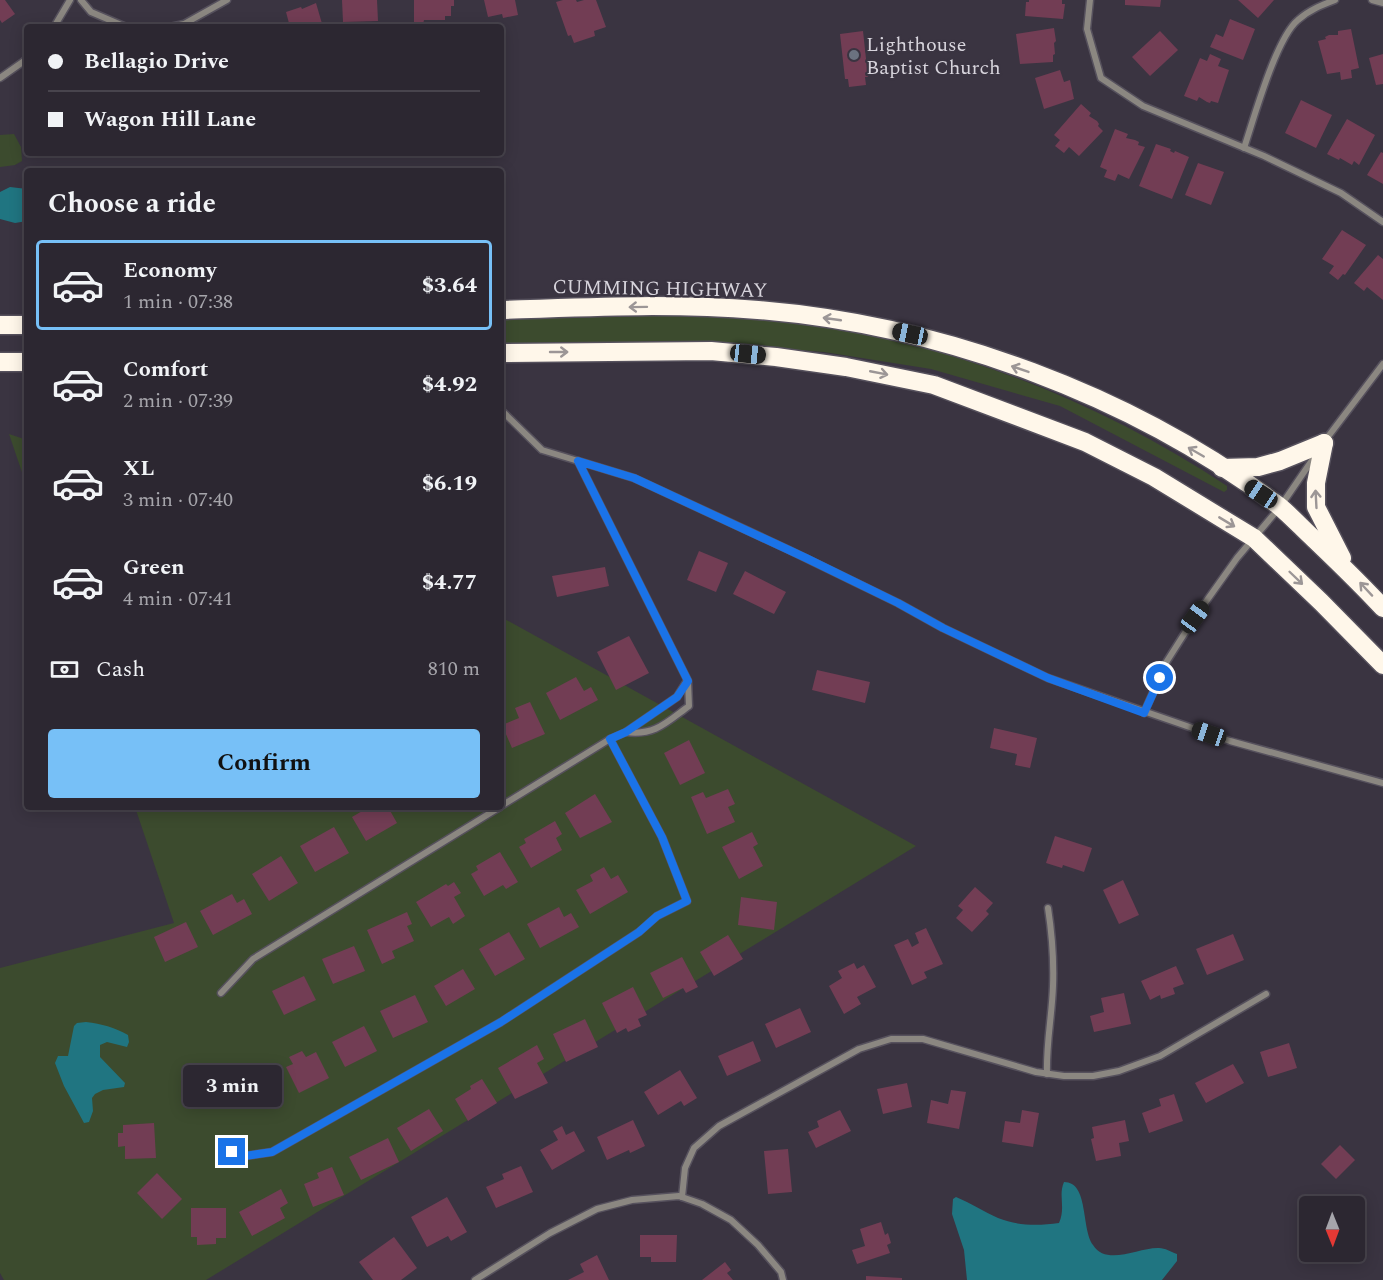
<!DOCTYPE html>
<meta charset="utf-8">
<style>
:root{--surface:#2c2731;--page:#38333d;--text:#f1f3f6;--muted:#a6a5ab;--line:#48444d;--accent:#77c0f7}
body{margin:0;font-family:Spectral,serif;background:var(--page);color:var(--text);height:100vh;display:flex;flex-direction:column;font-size:22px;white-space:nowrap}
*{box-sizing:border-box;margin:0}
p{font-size:20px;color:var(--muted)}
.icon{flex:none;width:33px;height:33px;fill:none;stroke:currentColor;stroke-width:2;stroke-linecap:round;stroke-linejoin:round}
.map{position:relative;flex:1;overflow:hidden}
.sheet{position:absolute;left:24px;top:168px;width:480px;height:642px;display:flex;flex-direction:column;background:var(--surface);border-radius:6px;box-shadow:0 3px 15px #0003,0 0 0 2px var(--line)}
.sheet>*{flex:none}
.guide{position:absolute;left:24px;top:24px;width:480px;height:132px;border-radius:6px;box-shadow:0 3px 15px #0003,0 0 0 2px var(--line);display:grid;align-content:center;height:132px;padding:0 24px;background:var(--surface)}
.needle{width:39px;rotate:179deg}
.fabs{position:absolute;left:1299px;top:1196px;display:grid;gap:12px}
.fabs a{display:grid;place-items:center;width:66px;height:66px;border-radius:6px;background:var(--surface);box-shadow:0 3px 15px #0003,0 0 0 2px var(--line);font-size:30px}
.end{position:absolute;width:27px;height:27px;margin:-14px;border:8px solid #1a73e8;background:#fff;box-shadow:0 0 0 3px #fff}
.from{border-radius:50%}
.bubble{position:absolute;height:42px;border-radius:6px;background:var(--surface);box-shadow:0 3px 15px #0003,0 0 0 2px var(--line);font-size:20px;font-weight:700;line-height:42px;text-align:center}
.car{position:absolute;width:18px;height:36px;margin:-18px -9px;border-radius:8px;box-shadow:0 0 4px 2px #0007;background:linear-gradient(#222 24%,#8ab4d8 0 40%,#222 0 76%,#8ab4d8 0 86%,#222 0)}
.guide b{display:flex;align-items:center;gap:21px;height:57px;font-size:22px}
.guide b+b{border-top:2px solid var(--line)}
.guide i{width:15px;height:15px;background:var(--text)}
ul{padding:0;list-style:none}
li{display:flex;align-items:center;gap:18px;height:90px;margin:0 12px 9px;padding:0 12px;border:3px solid transparent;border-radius:6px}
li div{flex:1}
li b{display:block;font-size:22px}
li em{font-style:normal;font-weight:700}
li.on{border-color:var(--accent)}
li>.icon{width:54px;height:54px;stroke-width:1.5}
h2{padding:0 24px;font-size:27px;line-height:72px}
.pay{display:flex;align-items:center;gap:15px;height:66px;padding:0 24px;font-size:22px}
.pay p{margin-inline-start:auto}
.action{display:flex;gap:12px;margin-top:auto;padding:12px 24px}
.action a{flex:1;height:69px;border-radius:6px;background:var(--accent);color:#111;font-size:24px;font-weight:700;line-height:69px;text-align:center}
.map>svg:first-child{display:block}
</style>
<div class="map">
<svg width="1383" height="1280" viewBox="0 0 1383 1280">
<rect width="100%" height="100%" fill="#3a3441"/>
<g fill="#3c4b2e">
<polygon points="14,134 21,147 22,161 15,165 0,167 0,135"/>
<path d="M696,315c37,2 73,4 109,9 152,21 295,78 422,162v4l-3,2 -164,-86 -129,-37 -107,-17 -128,-10 -195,6v-29z"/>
<polygon points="9,434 27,440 27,487"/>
<polygon points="501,617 916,846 206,1280 4,1280 0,1273 0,968 174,923 135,807 501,807"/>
</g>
<g fill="#207581">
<polygon points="10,187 27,189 27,221 15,223 0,219 0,192"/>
<path d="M86,1022c16,2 28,5 42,13l1,7 -2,5 -20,-5 -7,3v12l25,26 -1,4 -21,3 -8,4 -3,4 1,13 -4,11 -5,1 -20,-37 -9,-23 3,-7h10l6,-30 3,-3z"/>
<path d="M1064,1182c25,0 17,46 29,63 14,22 46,2 66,3 6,0 12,4 18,6v7l-15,19h-195l-3,-30 -12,-36 1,-15 3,-2c15,6 28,15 42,21 20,8 40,8 61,5 7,-16 -1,-27 5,-41z"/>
</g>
<g fill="#723d54">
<polygon points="0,0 5,0 15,14 2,23 0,20"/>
<polygon points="342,0 377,0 378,21 343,22"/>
<polygon points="414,0 454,0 454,6 451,6 451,16 445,16 445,20 424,20 423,24 414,24"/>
<polygon points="484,0 515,0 518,15 503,18 502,14 488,17"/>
<polygon points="563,0 576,0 577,2 584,0 596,0 606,27 594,31 595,36 574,43 571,35 568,36 556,2"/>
<polygon points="1029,0 1062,0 1062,4 1065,4 1063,19 1025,16 1026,2 1029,2"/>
<polygon points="1125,0 1161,0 1160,7 1125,5"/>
<polygon points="1238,0 1274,0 1258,18"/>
<polygon points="316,3 323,27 290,27 286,12 301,7 302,9"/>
<polygon points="1230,19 1255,29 1243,60 1210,47 1216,34 1223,37"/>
<polygon points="1054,28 1056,41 1054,43 1055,54 1053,55 1053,62 1020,64 1016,34"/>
<polygon points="1351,29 1359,68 1351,70 1352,78 1341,80 1340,72 1327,74 1318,41 1326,39 1325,37 1329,35 1338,35 1338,31"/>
<polygon points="863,31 868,77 865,77 866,85 849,87 848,79 845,79 840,34"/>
<polygon points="1160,31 1178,50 1150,76 1132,57"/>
<polygon points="1210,54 1221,59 1218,66 1229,70 1218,103 1211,101 1210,103 1207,102 1199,97 1197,101 1184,96 1200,58 1207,61"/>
<polygon points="1383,54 1383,84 1376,85 1369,58"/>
<polygon points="1060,70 1064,82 1070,80 1074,99 1044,109 1035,78"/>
<polygon points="1301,100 1332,115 1316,148 1285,133"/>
<polygon points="1081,104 1091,113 1089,116 1097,121 1099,124 1098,126 1103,131 1079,156 1069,147 1064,153 1055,146 1060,140 1054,135"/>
<polygon points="1347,119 1375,135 1359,165 1354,161 1352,165 1340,158 1339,160 1327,154"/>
<polygon points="1115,129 1128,134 1126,138 1135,140 1139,142 1138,145 1145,147 1129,179 1118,174 1115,181 1104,177 1107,170 1100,167"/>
<polygon points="1156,144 1171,149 1170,151 1174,153 1175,151 1189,157 1172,199 1139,186"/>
<polygon points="1381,152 1383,153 1383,184 1367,175"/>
<polygon points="1198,163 1224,172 1211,205 1185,195"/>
<polygon points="1342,230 1366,245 1345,275 1343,274 1338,280 1329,273 1334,266 1322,259"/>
<polygon points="1378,255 1383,259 1383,300 1367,287 1364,291 1354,283"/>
<polygon points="699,551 728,563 716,592 687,580"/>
<polygon points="605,567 609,586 557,597 552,576"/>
<polygon points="745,571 786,592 774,614 733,594"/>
<polygon points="629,636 649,673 616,690 597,652"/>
<polygon points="817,670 870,682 865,703 812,690"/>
<polygon points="576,677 584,691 591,687 598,700 560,720 546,693"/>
<polygon points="530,702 545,734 512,748 502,725 519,718 515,708"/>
<polygon points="994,728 1037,738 1030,768 1015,765 1017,754 990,748"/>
<polygon points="689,740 705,773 680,785 664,753"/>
<polygon points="728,789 735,804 728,807 735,822 707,834 691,797 703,792 706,798"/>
<polygon points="595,794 612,822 580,838 565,813"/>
<polygon points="369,807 388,807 397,823 366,841 352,817"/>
<polygon points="555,821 562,834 556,838 562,850 531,868 519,847 526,843 524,839"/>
<polygon points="334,827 349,853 315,872 300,846"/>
<polygon points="752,832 758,844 753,847 763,866 739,879 722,847"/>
<polygon points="1055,836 1092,848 1084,872 1063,865 1062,868 1046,863"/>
<polygon points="500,852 518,882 506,889 503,885 484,896 471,874 478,870 476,866"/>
<polygon points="281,856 298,883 269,901 252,874"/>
<polygon points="604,867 611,879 618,875 628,892 590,914 576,890 593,881 590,875"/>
<polygon points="1123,880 1139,915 1119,924 1103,890"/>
<polygon points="454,882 461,893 454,897 465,916 453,924 449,917 431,927 416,902 446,884 448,886"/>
<polygon points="975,887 993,903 986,911 989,914 972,932 956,918 963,910 958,906"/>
<polygon points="232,894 237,903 244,899 252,914 213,935 200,911"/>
<polygon points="741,897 777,902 774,930 738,925"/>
<polygon points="559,907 564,917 571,913 579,927 540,948 527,924"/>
<polygon points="407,912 412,924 407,926 414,941 392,951 395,958 382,964 367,930"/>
<polygon points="186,922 198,947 165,962 154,937"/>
<polygon points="926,928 943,964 924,972 927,978 912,985 894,945 908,939 912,947 919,943 915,933"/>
<polygon points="509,932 525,959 495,976 479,949"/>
<polygon points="1233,934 1244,960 1207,975 1196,949"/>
<polygon points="728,935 743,959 714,976 700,952"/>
<polygon points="354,946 365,971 333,984 322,959"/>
<polygon points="682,957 698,987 686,993 683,988 663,998 650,973"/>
<polygon points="854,963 857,969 864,965 876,987 857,997 861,1004 844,1014 829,986 842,978 838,971"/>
<polygon points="1176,966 1184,984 1173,988 1175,994 1161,999 1160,995 1150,1000 1141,981"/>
<polygon points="463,969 475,989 446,1006 434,986"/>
<polygon points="304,976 316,1000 284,1015 272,991"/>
<polygon points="633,987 647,1015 638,1019 641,1026 628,1032 626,1028 617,1033 602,1003"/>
<polygon points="1124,993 1131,1024 1094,1032 1090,1016 1104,1012 1101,998"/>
<polygon points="415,995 428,1022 393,1038 380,1011"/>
<polygon points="800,1008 811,1032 776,1048 765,1024"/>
<polygon points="585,1019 598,1047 566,1062 553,1034"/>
<polygon points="364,1026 377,1051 345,1067 332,1042"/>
<polygon points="753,1041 761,1061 727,1076 718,1056"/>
<polygon points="1289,1043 1297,1068 1268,1077 1260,1052"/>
<polygon points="537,1045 544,1059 537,1063 548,1083 515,1099 498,1068"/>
<polygon points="302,1051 306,1057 316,1052 329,1078 299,1093 286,1067 293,1064 289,1057"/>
<polygon points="1233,1064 1244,1083 1206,1103 1195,1083"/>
<polygon points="680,1070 697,1098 684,1106 681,1101 658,1115 644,1092"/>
<polygon points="482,1079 497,1103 468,1121 455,1099 471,1089 470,1086"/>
<polygon points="907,1083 912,1107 883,1114 877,1089"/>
<polygon points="951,1090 966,1092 959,1129 927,1123 931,1100 948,1104"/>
<polygon points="1174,1094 1183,1121 1149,1133 1142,1113 1161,1106 1159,1099"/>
<polygon points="429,1109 443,1131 411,1151 397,1128"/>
<polygon points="840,1110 851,1131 816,1148 808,1132 819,1127 817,1121"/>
<polygon points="1022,1110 1039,1113 1033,1147 1002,1142 1005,1121 1020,1123"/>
<polygon points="633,1120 645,1146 630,1153 629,1150 607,1160 597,1137"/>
<polygon points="1125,1120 1129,1141 1119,1143 1121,1156 1096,1161 1091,1139 1094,1138 1092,1127"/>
<polygon points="154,1123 156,1158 125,1159 125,1146 118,1147 118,1133 123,1133 123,1125"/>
<polygon points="562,1126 566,1135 574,1131 585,1151 552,1170 540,1150 558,1140 553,1131"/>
<polygon points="388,1138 399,1162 361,1180 349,1157"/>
<polygon points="1340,1145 1355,1160 1336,1179 1321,1164"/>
<polygon points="788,1149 792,1192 768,1194 764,1151"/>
<polygon points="521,1166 533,1192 496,1208 486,1187 504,1179 502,1174"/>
<polygon points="332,1167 344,1195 313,1207 304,1184 319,1178 317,1173"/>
<polygon points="157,1173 182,1199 162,1219 137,1193"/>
<polygon points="281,1189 288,1203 280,1208 285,1218 252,1236 239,1212"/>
<polygon points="447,1197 467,1232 451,1241 448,1236 427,1247 411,1217"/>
<polygon points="191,1208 226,1208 226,1238 216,1238 216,1244 197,1245 197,1237 191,1237"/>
<polygon points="1361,1220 1366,1236 1354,1239 1354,1222"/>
<polygon points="881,1222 885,1235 888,1233 891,1243 887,1245 890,1253 857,1264 852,1250 865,1246 860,1229"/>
<polygon points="640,1235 677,1235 676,1262 651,1262 651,1257 640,1257"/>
<polygon points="394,1237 417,1268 401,1280 373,1280 359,1262"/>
<polygon points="597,1255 609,1280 568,1280 584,1272 580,1264"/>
<polygon points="725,1262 731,1270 727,1273 733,1280 702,1280"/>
<polygon points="866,1276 902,1278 902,1280 866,1280"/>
</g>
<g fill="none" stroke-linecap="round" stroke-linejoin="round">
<defs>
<g id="street">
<polyline points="81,0 91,12 126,27"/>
<polyline points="1090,0 1087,29 1101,78 1143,106 1264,156 1341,193 1383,222"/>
<polyline points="1372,0 1383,3"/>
<polyline points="54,27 70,0"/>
<polyline points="170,27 184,24 227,0"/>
<polyline points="0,78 27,59"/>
<path d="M1244,148c10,-30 32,-110 54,-128 11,-10 24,-15 37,-20"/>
<polyline points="501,410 542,450 634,478 787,549 898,603 943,628 1048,678 1230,741 1383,783"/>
<polyline points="1324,442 1383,364"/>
<path d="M578,461l110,220 1,25c-22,16 -34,30 -63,26"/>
<polyline points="1144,713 1167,661 1195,617 1237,558 1280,507 1315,456"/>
<polyline points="501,806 610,739 626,732 677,697 687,681"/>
<polyline points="221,993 253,959 500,807"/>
<path d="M1047,1074c-1,-30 5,-58 6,-88 1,-27 -1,-52 -5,-78"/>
<polyline points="220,1148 245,1156 272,1152 501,1022 639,932 657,916 687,901 662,837 610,739"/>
<polyline points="682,1197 685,1168 694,1148 719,1126 859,1049 891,1039 923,1039 1036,1072 1064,1076 1093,1076 1119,1071 1160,1056 1266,994"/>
<polyline points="475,1280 550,1233 597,1209 632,1200 679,1196 702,1204 731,1220 758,1245 781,1272 783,1280"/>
</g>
<g id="highway">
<path d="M501,310c85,-3 172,-7 257,0 184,15 374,85 521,196 12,10 24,23 35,33 24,23 47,45 69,69"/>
<polyline points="0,325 27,325"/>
<polyline points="501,353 711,351 776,357 846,367 934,385 1085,442 1154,477 1254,538 1321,602 1383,665"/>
<polyline points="0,362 27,362"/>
<polyline points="1324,443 1316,483 1316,507 1342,558"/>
<polyline points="1222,468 1258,467 1280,461 1324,443"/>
</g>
</defs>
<use href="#street" stroke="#56515d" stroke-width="9"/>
<use href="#highway" stroke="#56515d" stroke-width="21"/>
<use href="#street" stroke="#8b8781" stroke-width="6"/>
<use href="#highway" stroke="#fff7ea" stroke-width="18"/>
</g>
<defs><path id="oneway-shaft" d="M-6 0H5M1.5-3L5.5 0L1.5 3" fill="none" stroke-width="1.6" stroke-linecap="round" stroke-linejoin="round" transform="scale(1.5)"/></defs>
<g stroke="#9c9696">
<use href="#oneway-shaft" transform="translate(638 307) rotate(179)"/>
<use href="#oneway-shaft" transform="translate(832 319) rotate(-172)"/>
<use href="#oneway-shaft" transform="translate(559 352)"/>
<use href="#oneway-shaft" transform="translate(1020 369) rotate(-161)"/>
<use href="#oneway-shaft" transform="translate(879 373) rotate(11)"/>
<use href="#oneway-shaft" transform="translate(1196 452) rotate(-150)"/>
<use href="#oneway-shaft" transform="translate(1316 499) rotate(-93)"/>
<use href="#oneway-shaft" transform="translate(1227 522) rotate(31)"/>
<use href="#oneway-shaft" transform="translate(1296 578) rotate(44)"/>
<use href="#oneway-shaft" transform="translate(1366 589) rotate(-133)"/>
</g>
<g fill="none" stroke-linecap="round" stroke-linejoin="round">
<polyline stroke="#1a73e8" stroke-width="8" points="232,1152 245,1156 272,1152 501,1022 639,932 657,916 687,901 662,837 610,739 626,732 677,697 688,681 578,461 634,478 806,558 898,603 943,628 1048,678 1144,713 1160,678"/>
</g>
<circle fill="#6b7280" stroke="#3a3441" stroke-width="2" cx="854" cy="55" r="6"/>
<g text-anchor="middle" stroke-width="4.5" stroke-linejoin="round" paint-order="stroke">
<g font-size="20" fill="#d7d4dc" stroke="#3a3441" text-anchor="start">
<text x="866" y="51">Lighthouse<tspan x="866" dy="23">Baptist Church</tspan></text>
</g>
<g font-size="20" fill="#d7d4dc" stroke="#3a3441">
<text transform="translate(660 288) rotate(1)" y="7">CUMMING HIGHWAY</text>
</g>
</g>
</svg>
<div class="fabs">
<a><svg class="needle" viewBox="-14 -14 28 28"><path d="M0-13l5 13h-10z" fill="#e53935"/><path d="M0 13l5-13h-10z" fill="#a6a5ab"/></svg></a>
</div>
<i class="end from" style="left:1160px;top:678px"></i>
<i class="end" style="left:232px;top:1152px"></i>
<div class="bubble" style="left:183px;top:1065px;width:99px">3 min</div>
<i class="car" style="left:910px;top:334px;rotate:282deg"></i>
<i class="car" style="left:748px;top:354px;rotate:96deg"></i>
<i class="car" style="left:1261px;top:494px;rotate:304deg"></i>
<i class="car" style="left:1195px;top:617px;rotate:36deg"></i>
<i class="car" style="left:1209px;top:734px;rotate:289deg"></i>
<div class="guide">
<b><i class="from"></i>Bellagio Drive</b>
<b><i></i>Wagon Hill Lane</b>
</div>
<section class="sheet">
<h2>Choose a ride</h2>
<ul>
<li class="on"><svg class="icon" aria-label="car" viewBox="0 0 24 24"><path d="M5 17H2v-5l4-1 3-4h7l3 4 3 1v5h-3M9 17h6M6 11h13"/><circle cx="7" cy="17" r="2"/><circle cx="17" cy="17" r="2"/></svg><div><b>Economy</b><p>1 min · 07:38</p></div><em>$3.64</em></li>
<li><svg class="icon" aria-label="car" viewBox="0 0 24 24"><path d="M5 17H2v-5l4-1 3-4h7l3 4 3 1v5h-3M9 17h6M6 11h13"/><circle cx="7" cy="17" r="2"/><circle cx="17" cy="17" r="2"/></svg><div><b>Comfort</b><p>2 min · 07:39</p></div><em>$4.92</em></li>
<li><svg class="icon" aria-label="car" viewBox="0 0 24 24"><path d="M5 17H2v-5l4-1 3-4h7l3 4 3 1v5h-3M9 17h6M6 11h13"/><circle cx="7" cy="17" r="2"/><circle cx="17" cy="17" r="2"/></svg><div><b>XL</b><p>3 min · 07:40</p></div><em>$6.19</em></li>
<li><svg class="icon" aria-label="car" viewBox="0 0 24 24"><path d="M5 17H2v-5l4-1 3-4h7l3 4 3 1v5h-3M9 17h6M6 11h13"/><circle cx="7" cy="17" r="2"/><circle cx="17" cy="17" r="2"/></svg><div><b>Green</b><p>4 min · 07:41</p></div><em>$4.77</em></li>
</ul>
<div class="pay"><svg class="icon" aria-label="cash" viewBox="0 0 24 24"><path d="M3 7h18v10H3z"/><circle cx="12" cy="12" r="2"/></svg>Cash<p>810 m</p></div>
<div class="action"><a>Confirm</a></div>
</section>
</div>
